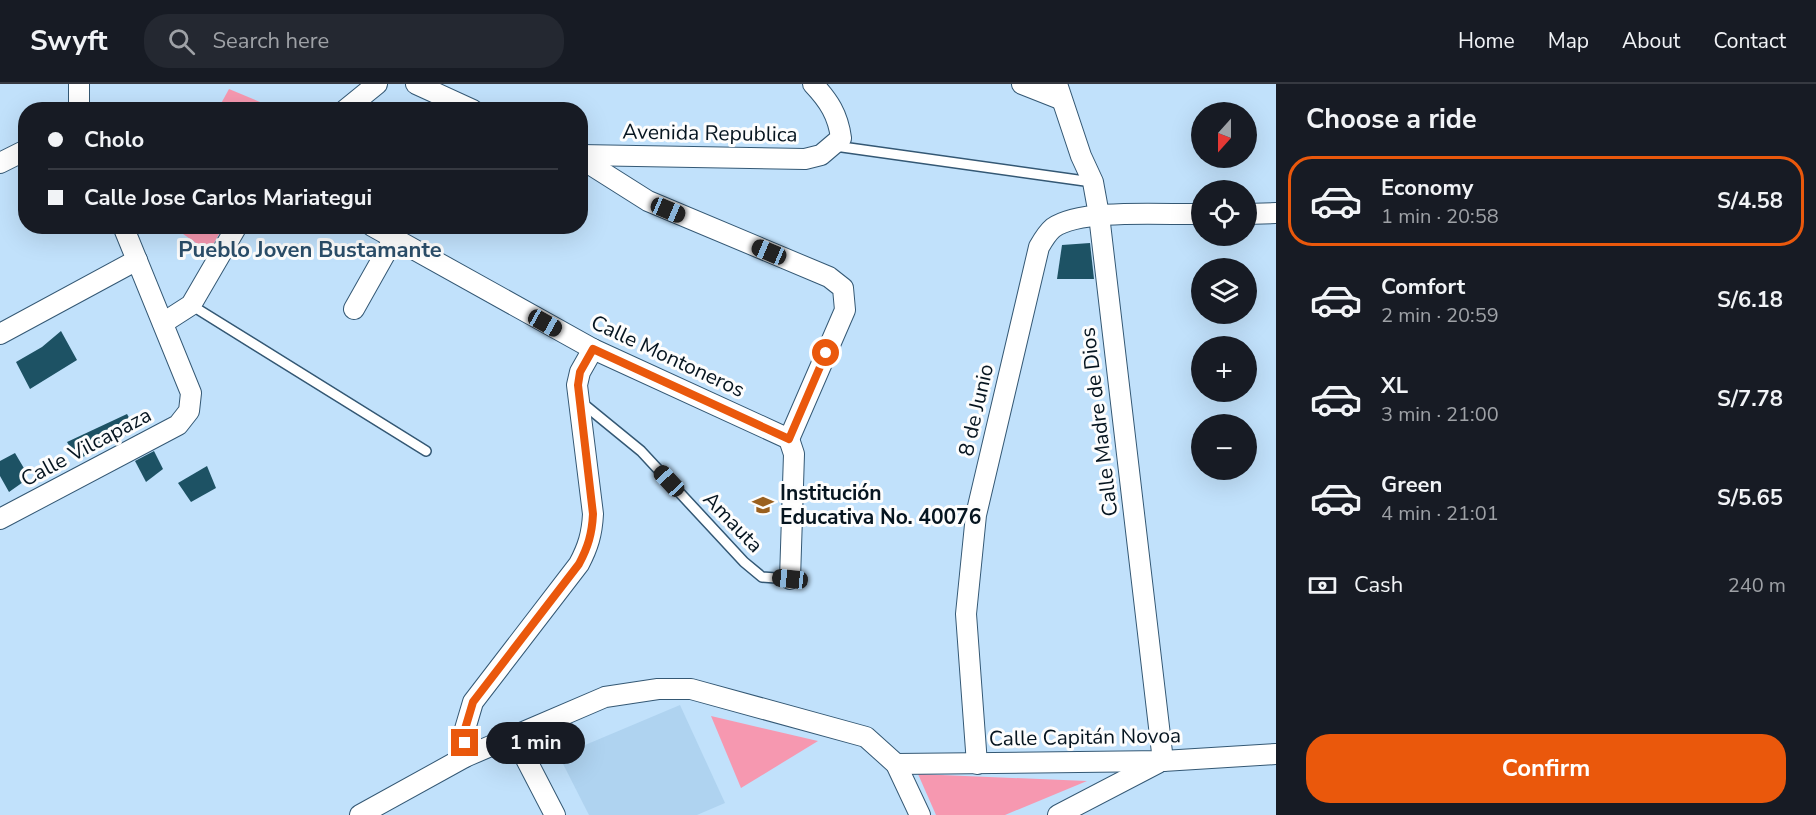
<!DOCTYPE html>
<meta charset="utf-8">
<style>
:root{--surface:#171b24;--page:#242831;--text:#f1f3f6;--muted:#9ea1a6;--line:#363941;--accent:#ea580c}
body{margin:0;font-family:"Nunito Sans",sans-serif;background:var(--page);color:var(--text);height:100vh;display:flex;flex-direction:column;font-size:22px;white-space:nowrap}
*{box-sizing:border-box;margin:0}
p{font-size:20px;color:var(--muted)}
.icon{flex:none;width:33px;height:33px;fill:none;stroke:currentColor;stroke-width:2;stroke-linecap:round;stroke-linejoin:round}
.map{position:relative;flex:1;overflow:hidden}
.details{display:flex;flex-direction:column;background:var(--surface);width:540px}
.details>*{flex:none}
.hud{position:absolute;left:18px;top:18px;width:570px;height:132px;border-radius:24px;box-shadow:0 6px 24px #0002;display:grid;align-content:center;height:132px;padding:0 30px;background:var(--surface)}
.needle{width:39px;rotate:201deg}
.fabs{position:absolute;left:1191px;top:18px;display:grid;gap:12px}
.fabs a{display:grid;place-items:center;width:66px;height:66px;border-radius:50%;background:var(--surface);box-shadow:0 6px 24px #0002;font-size:30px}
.end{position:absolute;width:27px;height:27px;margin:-14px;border:8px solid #ea580c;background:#fff;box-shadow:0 0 0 3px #fff}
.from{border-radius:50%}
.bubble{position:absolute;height:42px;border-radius:21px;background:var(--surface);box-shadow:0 6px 24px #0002;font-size:20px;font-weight:700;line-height:42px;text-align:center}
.car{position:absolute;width:18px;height:36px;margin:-18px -9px;border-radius:8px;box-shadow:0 0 4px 2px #0007;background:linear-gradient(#222 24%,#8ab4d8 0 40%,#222 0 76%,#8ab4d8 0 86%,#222 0)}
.hud b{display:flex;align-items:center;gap:21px;height:57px;font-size:22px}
.hud b+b{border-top:2px solid var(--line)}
.hud i{width:15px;height:15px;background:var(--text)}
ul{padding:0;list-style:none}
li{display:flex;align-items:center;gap:18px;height:90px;margin:0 12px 9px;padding:0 18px;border:3px solid transparent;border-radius:24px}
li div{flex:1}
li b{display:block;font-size:22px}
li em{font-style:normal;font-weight:700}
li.on{border-color:var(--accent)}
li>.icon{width:54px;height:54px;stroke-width:1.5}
h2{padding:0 30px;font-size:27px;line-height:72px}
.pay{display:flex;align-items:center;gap:15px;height:66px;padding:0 30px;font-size:22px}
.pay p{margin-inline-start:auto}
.button{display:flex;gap:12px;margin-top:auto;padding:12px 30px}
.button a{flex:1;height:69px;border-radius:24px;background:var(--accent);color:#fff;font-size:24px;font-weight:700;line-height:69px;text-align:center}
header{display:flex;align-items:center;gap:36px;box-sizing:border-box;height:84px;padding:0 30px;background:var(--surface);border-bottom:2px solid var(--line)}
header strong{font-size:28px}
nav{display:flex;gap:33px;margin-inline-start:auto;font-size:21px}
.search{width:420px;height:54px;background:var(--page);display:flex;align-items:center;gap:15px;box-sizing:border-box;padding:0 21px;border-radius:24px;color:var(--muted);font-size:22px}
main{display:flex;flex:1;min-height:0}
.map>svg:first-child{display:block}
</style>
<header>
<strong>Swyft</strong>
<div class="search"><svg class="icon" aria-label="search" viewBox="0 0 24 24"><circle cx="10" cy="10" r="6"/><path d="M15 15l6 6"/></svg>Search here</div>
<nav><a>Home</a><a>Map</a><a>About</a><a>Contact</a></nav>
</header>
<main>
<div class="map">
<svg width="1276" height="731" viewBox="0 0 1276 731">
<rect width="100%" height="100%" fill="#c1e1fb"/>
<polygon fill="#afd3f0" points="680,621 725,719 697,731 589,731 559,672"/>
<g fill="#f698b0">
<polygon points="229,5 277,25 218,25"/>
<polygon points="173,143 223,143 209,168"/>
<polygon points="711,632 818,657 741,704"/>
<polygon points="918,690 1087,697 1005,731 936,731"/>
</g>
<g fill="#1d5264">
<polygon points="1090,159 1094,195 1057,195 1062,161"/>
<polygon points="61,247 77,276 30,305 16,278 42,263"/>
<polygon points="127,330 136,346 77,376 67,358"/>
<polygon points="154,367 163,385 146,398 135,377"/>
<polygon points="15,369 25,386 21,388 26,396 9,408 0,392 0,377"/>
<polygon points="207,382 216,404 191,418 178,399"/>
</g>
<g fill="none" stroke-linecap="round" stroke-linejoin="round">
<defs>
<g id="lane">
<polyline points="835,62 1092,98"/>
<polyline points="191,221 426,367"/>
<polyline points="581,318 641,367 744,478 762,493 790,495"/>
</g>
<g id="street">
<polyline points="79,0 79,26"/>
<polyline points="416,0 473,26"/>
<polyline points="1022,0 1060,15"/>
<polyline points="1057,0 1081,72 1093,98 1099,131 1163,677"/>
<polyline points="345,26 377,0"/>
<path d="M580,71l225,4 16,-4 20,-17c-3,-23 -12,-37 -28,-54"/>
<polyline points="580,74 648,117 829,193 843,204 845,226 789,355"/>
<polyline points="0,79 26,66"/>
<polyline points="1246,130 1276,129"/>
<polyline points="372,142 593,265 789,355"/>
<polyline points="354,225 394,154"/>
<polyline points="163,239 191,221 237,142"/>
<polyline points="0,250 137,176"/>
<polyline points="789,355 794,370 790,495"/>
<polyline points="0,435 178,341 189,327 191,309 123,142"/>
<polyline points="514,652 555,731"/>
<path d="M465,673v-28l8,-27 106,-138c9,-17 13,-30 14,-50l-16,-129 3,-13 13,-23"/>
<polyline points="896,680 1163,677 1276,670"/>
<path d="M977,680l-11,-150 10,-99 63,-268c4,-7 8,-14 14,-19 28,-20 113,-13 149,-14"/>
<polyline points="360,731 465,673 605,613 658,605 691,605 866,653 896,680 920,731"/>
<polyline points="1058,731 1158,679"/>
</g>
</defs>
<use href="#lane" stroke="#345874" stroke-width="12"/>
<use href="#street" stroke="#345874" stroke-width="22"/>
<use href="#lane" stroke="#fff" stroke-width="9"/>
<use href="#street" stroke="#fff" stroke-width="20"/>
</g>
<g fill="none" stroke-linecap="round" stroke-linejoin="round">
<path stroke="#ea580c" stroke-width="8" d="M465,659v-14l8,-27 106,-138c9,-17 13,-30 14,-50l-15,-129 2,-13 13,-23 196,90 37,-86"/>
</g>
<defs>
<symbol id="school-bare" viewBox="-9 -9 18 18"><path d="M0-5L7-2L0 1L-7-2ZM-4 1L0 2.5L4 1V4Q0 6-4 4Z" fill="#9a601f" stroke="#fdfdfd" stroke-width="2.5" paint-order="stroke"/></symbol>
</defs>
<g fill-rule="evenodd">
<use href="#school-bare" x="748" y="406" width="30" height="30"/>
</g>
<g text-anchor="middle" stroke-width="6" stroke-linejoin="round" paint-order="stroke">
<g font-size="21" fill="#061520" stroke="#fdfdfd">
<text transform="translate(710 49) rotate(1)" y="7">Avenida Republica</text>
<text transform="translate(668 272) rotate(25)" y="7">Calle Montoneros</text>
<text transform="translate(976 326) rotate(-77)" y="7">8 de Junio</text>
<text transform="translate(1099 338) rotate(-97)" y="7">Calle Madre de Dios</text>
<text transform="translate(86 363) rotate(-28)" y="7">Calle Vilcapaza</text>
<text transform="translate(733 438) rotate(46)" y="7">Amauta</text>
<text transform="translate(1085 653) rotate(-1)" y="7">Calle Capitán Novoa</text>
</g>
<g font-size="21" font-weight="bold" fill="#061520" stroke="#fdfdfd" text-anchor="start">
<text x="780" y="416">Institución<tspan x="780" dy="24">Educativa No. 40076</tspan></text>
</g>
<g font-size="22" font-weight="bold" fill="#2b4e6a" stroke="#fdfdfd">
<text x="310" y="173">Pueblo Joven Bustamante</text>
</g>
</g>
</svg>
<div class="fabs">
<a><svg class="needle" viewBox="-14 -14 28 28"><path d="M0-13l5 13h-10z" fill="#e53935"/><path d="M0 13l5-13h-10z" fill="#9ea1a6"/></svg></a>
<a><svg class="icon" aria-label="locate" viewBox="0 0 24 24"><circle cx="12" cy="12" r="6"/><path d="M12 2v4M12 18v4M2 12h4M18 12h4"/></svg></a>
<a><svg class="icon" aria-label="layers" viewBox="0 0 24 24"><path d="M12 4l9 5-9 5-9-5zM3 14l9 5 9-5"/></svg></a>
<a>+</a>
<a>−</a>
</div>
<i class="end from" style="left:826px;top:269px"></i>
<i class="end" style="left:465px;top:659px"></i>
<div class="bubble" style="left:486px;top:638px;width:99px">1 min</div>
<i class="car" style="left:668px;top:126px;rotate:113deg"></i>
<i class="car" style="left:769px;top:168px;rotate:293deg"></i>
<i class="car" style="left:545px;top:239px;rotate:119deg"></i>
<i class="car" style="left:669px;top:397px;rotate:317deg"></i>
<i class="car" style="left:790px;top:495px;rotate:276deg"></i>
<div class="hud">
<b><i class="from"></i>Cholo</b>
<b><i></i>Calle Jose Carlos Mariategui</b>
</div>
</div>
<section class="details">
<h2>Choose a ride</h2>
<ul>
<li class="on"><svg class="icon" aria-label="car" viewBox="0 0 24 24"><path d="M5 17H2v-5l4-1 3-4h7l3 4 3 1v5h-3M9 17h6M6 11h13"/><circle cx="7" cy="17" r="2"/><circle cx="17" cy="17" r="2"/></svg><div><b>Economy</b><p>1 min · 20:58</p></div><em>S/4.58</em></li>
<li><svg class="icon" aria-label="car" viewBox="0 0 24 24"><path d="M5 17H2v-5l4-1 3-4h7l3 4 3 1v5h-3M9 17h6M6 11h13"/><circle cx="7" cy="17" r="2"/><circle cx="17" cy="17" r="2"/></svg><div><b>Comfort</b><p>2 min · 20:59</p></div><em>S/6.18</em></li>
<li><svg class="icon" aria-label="car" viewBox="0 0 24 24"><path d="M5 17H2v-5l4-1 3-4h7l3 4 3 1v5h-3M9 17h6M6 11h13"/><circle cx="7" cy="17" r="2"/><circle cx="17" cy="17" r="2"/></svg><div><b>XL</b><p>3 min · 21:00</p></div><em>S/7.78</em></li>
<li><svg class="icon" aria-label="car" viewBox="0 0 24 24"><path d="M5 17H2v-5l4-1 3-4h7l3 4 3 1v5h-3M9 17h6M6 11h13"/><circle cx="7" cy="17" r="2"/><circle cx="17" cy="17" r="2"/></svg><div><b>Green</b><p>4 min · 21:01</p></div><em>S/5.65</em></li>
</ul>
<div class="pay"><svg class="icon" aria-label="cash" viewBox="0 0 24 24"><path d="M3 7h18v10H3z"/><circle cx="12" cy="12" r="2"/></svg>Cash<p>240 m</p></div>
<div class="button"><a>Confirm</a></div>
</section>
</main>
